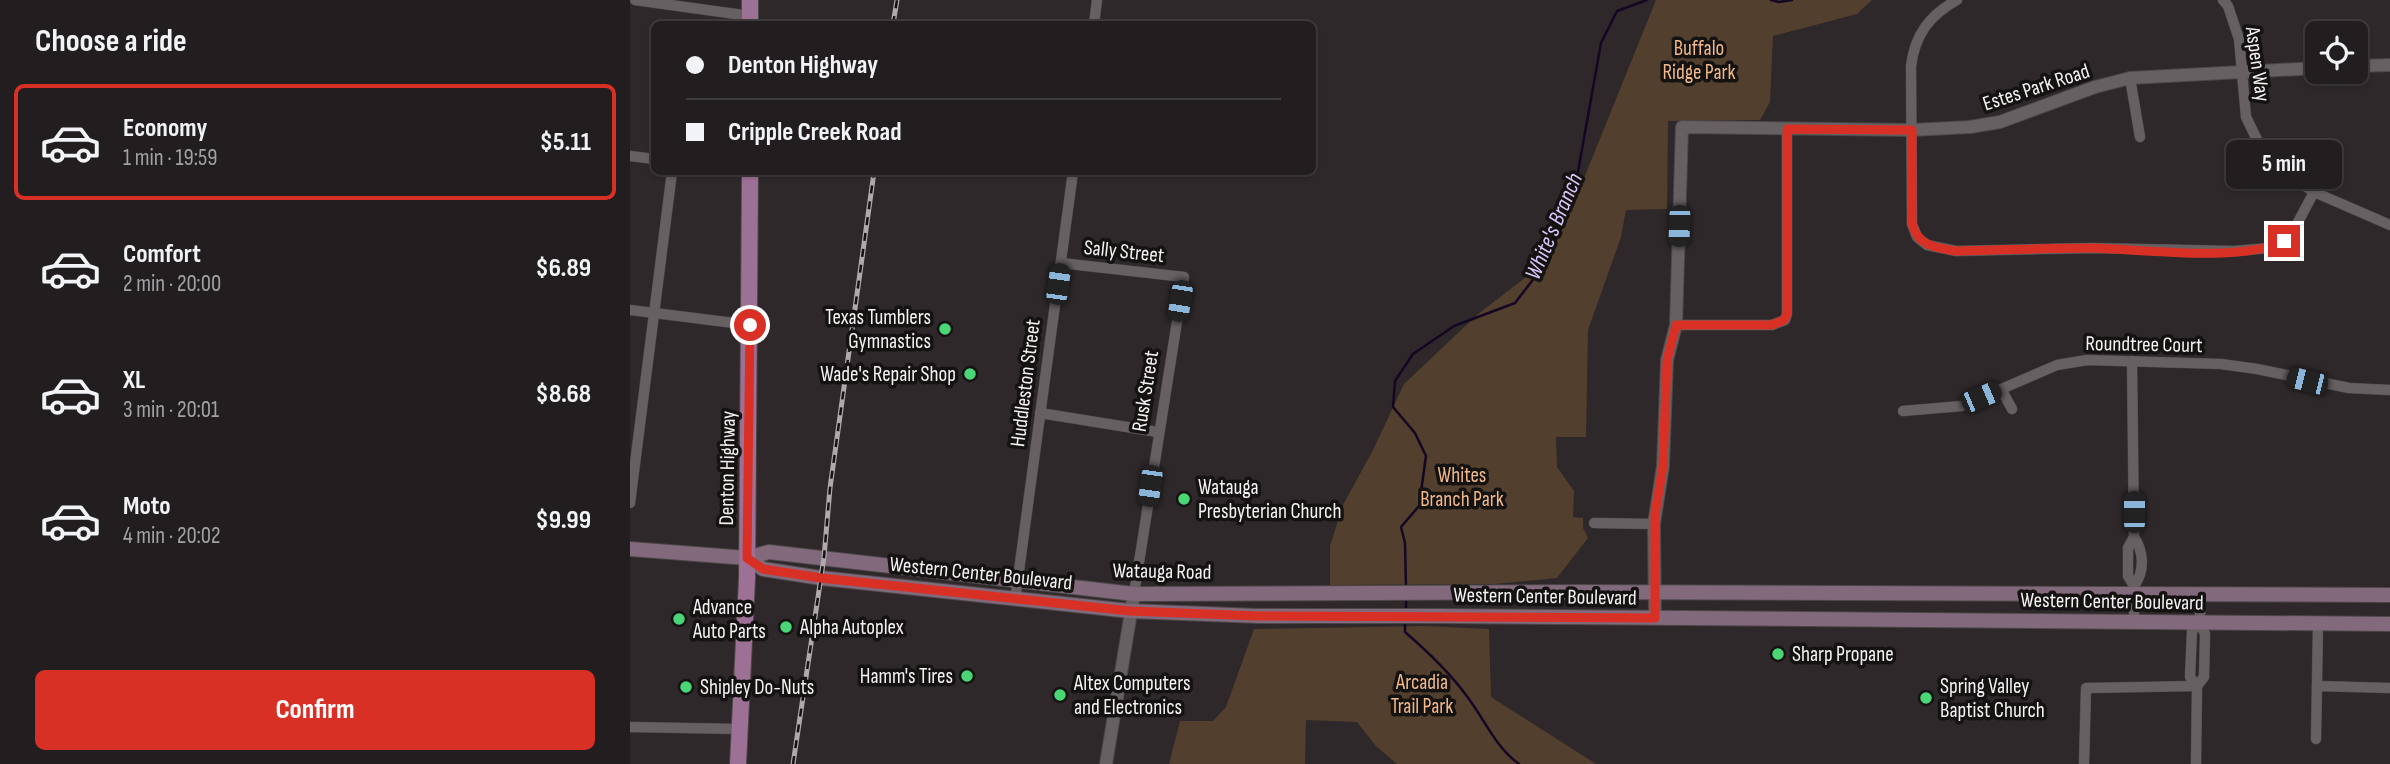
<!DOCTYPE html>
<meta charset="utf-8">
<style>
:root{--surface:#221e20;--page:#2a2729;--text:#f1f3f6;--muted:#a2a2a5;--line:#3f3c3e;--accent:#d93025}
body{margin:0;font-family:"Sofia Sans Condensed",sans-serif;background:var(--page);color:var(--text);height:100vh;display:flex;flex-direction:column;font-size:26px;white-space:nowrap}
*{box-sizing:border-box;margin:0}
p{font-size:23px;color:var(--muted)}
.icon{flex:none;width:38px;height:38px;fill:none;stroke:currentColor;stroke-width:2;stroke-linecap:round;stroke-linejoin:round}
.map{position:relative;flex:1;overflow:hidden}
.sheet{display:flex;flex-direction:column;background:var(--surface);width:630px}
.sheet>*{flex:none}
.banner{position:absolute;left:21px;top:21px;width:665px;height:154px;border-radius:10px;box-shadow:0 2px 5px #0004,0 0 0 2px var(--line);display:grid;align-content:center;height:154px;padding:0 35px;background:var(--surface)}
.tools{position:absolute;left:1675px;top:21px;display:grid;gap:14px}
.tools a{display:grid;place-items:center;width:63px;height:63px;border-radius:10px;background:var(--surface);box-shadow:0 2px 5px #0004,0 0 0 2px var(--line);font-size:35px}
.end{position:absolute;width:32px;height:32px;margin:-16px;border:9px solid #d93025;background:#fff;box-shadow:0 0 0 4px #fff}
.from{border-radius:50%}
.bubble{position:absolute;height:49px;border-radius:10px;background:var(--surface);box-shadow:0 2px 5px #0004,0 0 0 2px var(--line);font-size:23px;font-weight:700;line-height:49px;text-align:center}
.car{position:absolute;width:21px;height:42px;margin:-21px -10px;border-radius:9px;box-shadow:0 0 5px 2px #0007;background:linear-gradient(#222 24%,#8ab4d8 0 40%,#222 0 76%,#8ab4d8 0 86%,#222 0)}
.banner b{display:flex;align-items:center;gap:24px;height:66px;font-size:26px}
.banner b+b{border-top:2px solid var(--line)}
.banner i{width:18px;height:18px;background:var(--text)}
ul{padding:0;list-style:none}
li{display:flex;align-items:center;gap:21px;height:116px;margin:0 14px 10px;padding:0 21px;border:4px solid transparent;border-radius:10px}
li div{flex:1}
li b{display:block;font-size:26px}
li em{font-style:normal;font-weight:700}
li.selected{border-color:var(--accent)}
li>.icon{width:63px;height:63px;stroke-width:1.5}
h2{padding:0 35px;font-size:32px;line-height:84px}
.button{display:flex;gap:14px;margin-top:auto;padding:14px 35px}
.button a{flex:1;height:80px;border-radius:10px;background:var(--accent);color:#fff;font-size:28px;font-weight:700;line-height:80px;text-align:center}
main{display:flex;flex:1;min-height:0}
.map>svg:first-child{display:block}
</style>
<main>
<section class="sheet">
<h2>Choose a ride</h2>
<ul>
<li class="selected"><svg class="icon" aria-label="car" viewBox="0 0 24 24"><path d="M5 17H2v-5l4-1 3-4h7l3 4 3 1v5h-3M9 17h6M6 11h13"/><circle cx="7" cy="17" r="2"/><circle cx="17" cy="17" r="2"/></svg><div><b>Economy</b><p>1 min · 19:59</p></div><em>$5.11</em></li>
<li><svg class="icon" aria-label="car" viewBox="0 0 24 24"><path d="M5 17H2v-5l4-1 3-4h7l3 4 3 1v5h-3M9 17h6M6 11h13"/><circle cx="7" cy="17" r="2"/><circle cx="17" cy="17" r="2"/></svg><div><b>Comfort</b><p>2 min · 20:00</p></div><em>$6.89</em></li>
<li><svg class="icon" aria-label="car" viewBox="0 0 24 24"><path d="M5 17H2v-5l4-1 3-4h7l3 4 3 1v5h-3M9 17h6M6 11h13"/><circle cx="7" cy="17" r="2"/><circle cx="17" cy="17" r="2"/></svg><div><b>XL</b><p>3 min · 20:01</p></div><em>$8.68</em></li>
<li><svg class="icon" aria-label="car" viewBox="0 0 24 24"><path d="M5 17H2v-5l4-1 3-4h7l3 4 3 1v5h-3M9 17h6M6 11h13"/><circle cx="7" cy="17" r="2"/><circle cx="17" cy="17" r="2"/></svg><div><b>Moto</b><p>4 min · 20:02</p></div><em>$9.99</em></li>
</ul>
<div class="button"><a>Confirm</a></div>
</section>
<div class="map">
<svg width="1760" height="764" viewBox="0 0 1760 764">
<rect width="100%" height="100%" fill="#2e282a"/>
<g fill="#523f2e">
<polygon points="1026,0 1242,0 1227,14 1143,36 1140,102 1130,120 1038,121 1037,209 996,210 991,237 958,330 956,437 926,437 927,467 944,491 943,517 953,518 953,528 958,538 927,578 864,584 700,585 700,546 713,505 743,450 774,384 848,314 918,260 948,193"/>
<polygon points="795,626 859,629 861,697 966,764 767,764 746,746 727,722 676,720 675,764 539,764 550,721 583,721 596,707 624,629"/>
</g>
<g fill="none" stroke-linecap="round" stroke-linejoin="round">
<g stroke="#150724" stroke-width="2.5">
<polyline points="1141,0 1149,2 1162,0"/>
<polyline points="776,588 775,543 771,527 789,506 796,456 785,433 763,407 765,381 783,354 824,326 885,303 905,277 946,183 971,43 987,11 1017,0"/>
<polyline points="776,612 776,598"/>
<path d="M775,622v10c22,19 44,40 61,63 18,23 29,52 53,69"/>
</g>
<defs>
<g id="minor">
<polyline points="5,0 120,16"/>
<path d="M1327,0c-27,15 -42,34 -46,66l1,158 5,13 10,8 29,6 137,-3 141,3 35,-3 15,-7 13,-17 17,-32"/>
<polyline points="1593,0 1598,6 1609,39 1616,117 1632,150 1657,174 1684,192 1760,225"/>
<polyline points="464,24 467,0"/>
<polyline points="1500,78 1510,137"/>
<polyline points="0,156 24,159"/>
<polyline points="431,263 554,277 504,594"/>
<polyline points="0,310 120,325"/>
<polyline points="1046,325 1142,325 1155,320 1157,314 1157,129"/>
<polyline points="1502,361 1504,537 1498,548 1498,576 1504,586 1504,622"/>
<polyline points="1371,389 1382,409"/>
<polyline points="1273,411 1332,406 1427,365 1457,360 1591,364 1627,369 1719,388 1760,390"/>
<polyline points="410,413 528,432"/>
<polyline points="0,503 42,172"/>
<polyline points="964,523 1024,524"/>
<path d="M1504,586c11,-15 10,-34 0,-49"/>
<polyline points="385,600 443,172"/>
<polyline points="1567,686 1574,677 1575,634 1570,622 1570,594"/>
<polyline points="1687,686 1760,688"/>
<polyline points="0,727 110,729"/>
<polyline points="1686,739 1688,624"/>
<polyline points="1454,764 1456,688 1567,686"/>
<polyline points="1566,764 1567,686 1560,677 1562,631 1570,622"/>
</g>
<g id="tertiary">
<polyline points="1726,66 1760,65"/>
<polyline points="1025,618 1024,524 1033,466 1037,360 1046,325 1052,127 1282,130 1340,127 1370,122 1465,87 1500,78 1687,68"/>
<polyline points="476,764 504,594"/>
</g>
<g id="secondary">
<polyline points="0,549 117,558 139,552 504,594 949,592 1760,595"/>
<polyline points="117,558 133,569 191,578 500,611 628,616 810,616 1760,624"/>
</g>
<g id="primary">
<polyline points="120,0 120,24"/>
<polyline points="108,764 117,579 120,172"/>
</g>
</defs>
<use href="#minor" stroke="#4c4748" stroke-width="11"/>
<use href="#tertiary" stroke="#4c4748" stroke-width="14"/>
<use href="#secondary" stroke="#4c4748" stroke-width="16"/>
<use href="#primary" stroke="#4c4748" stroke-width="18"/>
<use href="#minor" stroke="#676062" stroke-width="10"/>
<use href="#tertiary" stroke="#676062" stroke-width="12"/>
<use href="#secondary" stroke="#82697c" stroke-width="14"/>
<use href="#primary" stroke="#9d7195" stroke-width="16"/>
<defs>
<g id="rail">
<polyline points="263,24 267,0"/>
<polyline points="163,764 194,557 200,488 244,172"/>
</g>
</defs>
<use href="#rail" stroke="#aea9ab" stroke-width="5"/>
<use href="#rail" stroke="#151212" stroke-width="2.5" stroke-dasharray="8" stroke-linecap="butt"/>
</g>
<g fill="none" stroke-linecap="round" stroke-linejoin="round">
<path stroke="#d93025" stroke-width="9" d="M120,325l-3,233 16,11 58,9 309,33 128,5 397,2v-104l8,-48 4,-106 9,-35h96l12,-5 3,-6v-185l125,1v93c5,23 24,25 44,28 45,-1 90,-3 135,-3 51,1 149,15 193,-7"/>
</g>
<g fill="#4ad677" stroke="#151212" stroke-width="2.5">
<circle cx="315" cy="329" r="7"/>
<circle cx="340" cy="374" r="7"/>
<circle cx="554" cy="499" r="7"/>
<circle cx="49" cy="619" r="7"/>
<circle cx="156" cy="627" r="7"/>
<circle cx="1148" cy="654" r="7"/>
<circle cx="337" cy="676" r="7"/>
<circle cx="56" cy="687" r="7"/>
<circle cx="430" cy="695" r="7"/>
<circle cx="1296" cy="698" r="7"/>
</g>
<g text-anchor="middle" stroke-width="7" stroke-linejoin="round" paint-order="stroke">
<g font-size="21" fill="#f1b989" stroke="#151212">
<text x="1069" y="55">Buffalo<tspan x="1069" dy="24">Ridge Park</tspan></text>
<text x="832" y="482">Whites<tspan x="832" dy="24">Branch Park</tspan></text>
<text x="792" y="689">Arcadia<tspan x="792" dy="24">Trail Park</tspan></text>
</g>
<g font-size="21" fill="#f6f2f3" stroke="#151212">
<text transform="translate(1628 64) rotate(82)" y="7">Aspen Way</text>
<text transform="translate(1406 87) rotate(-18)" y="7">Estes Park Road</text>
<text transform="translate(494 251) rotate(6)" y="7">Sally Street</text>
<text transform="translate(1514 344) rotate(1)" y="7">Roundtree Court</text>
<text transform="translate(395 383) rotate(-83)" y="7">Huddleston Street</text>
<text transform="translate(515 391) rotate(-81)" y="7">Rusk Street</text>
<text transform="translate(97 468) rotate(-89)" y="7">Denton Highway</text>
<text transform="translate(532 571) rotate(1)" y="7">Watauga Road</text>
<text transform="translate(351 573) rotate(6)" y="7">Western Center Boulevard</text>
<text transform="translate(915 596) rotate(1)" y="7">Western Center Boulevard</text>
<text transform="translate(1482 601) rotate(1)" y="7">Western Center Boulevard</text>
</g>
<g font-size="21" fill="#f6f2f3" stroke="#151212" text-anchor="start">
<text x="301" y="324" text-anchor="end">Texas Tumblers<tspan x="301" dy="24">Gymnastics</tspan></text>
<text x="326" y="381" text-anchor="end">Wade's Repair Shop</text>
<text x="568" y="494">Watauga<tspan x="568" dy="24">Presbyterian Church</tspan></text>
<text x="63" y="614">Advance<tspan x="63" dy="24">Auto Parts</tspan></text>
<text x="170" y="634">Alpha Autoplex</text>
<text x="1162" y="661">Sharp Propane</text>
<text x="323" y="683" text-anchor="end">Hamm's Tires</text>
<text x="444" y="690">Altex Computers<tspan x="444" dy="24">and Electronics</tspan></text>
<text x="1310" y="693">Spring Valley<tspan x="1310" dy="24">Baptist Church</tspan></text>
<text x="70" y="694">Shipley Do-Nuts</text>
</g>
<g font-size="23" font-style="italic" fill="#dbc7fa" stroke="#151212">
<text transform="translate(923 226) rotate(-67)" y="8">White's Branch</text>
</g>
</g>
</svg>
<div class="tools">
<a><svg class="icon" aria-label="locate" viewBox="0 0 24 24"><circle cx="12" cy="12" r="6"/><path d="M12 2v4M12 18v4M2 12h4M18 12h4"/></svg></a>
</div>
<i class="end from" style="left:120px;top:325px"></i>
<i class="end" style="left:1654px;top:241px"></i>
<div class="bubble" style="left:1596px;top:140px;width:116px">5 min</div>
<i class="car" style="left:1049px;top:226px;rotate:182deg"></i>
<i class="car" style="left:428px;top:284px;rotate:8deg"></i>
<i class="car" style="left:550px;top:301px;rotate:189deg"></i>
<i class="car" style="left:1677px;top:381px;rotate:284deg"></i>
<i class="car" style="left:1351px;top:397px;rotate:67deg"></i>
<i class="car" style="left:520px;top:486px;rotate:188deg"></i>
<i class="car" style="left:1504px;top:512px;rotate:0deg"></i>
<div class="banner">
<b><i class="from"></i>Denton Highway</b>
<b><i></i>Cripple Creek Road</b>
</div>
</div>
</main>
